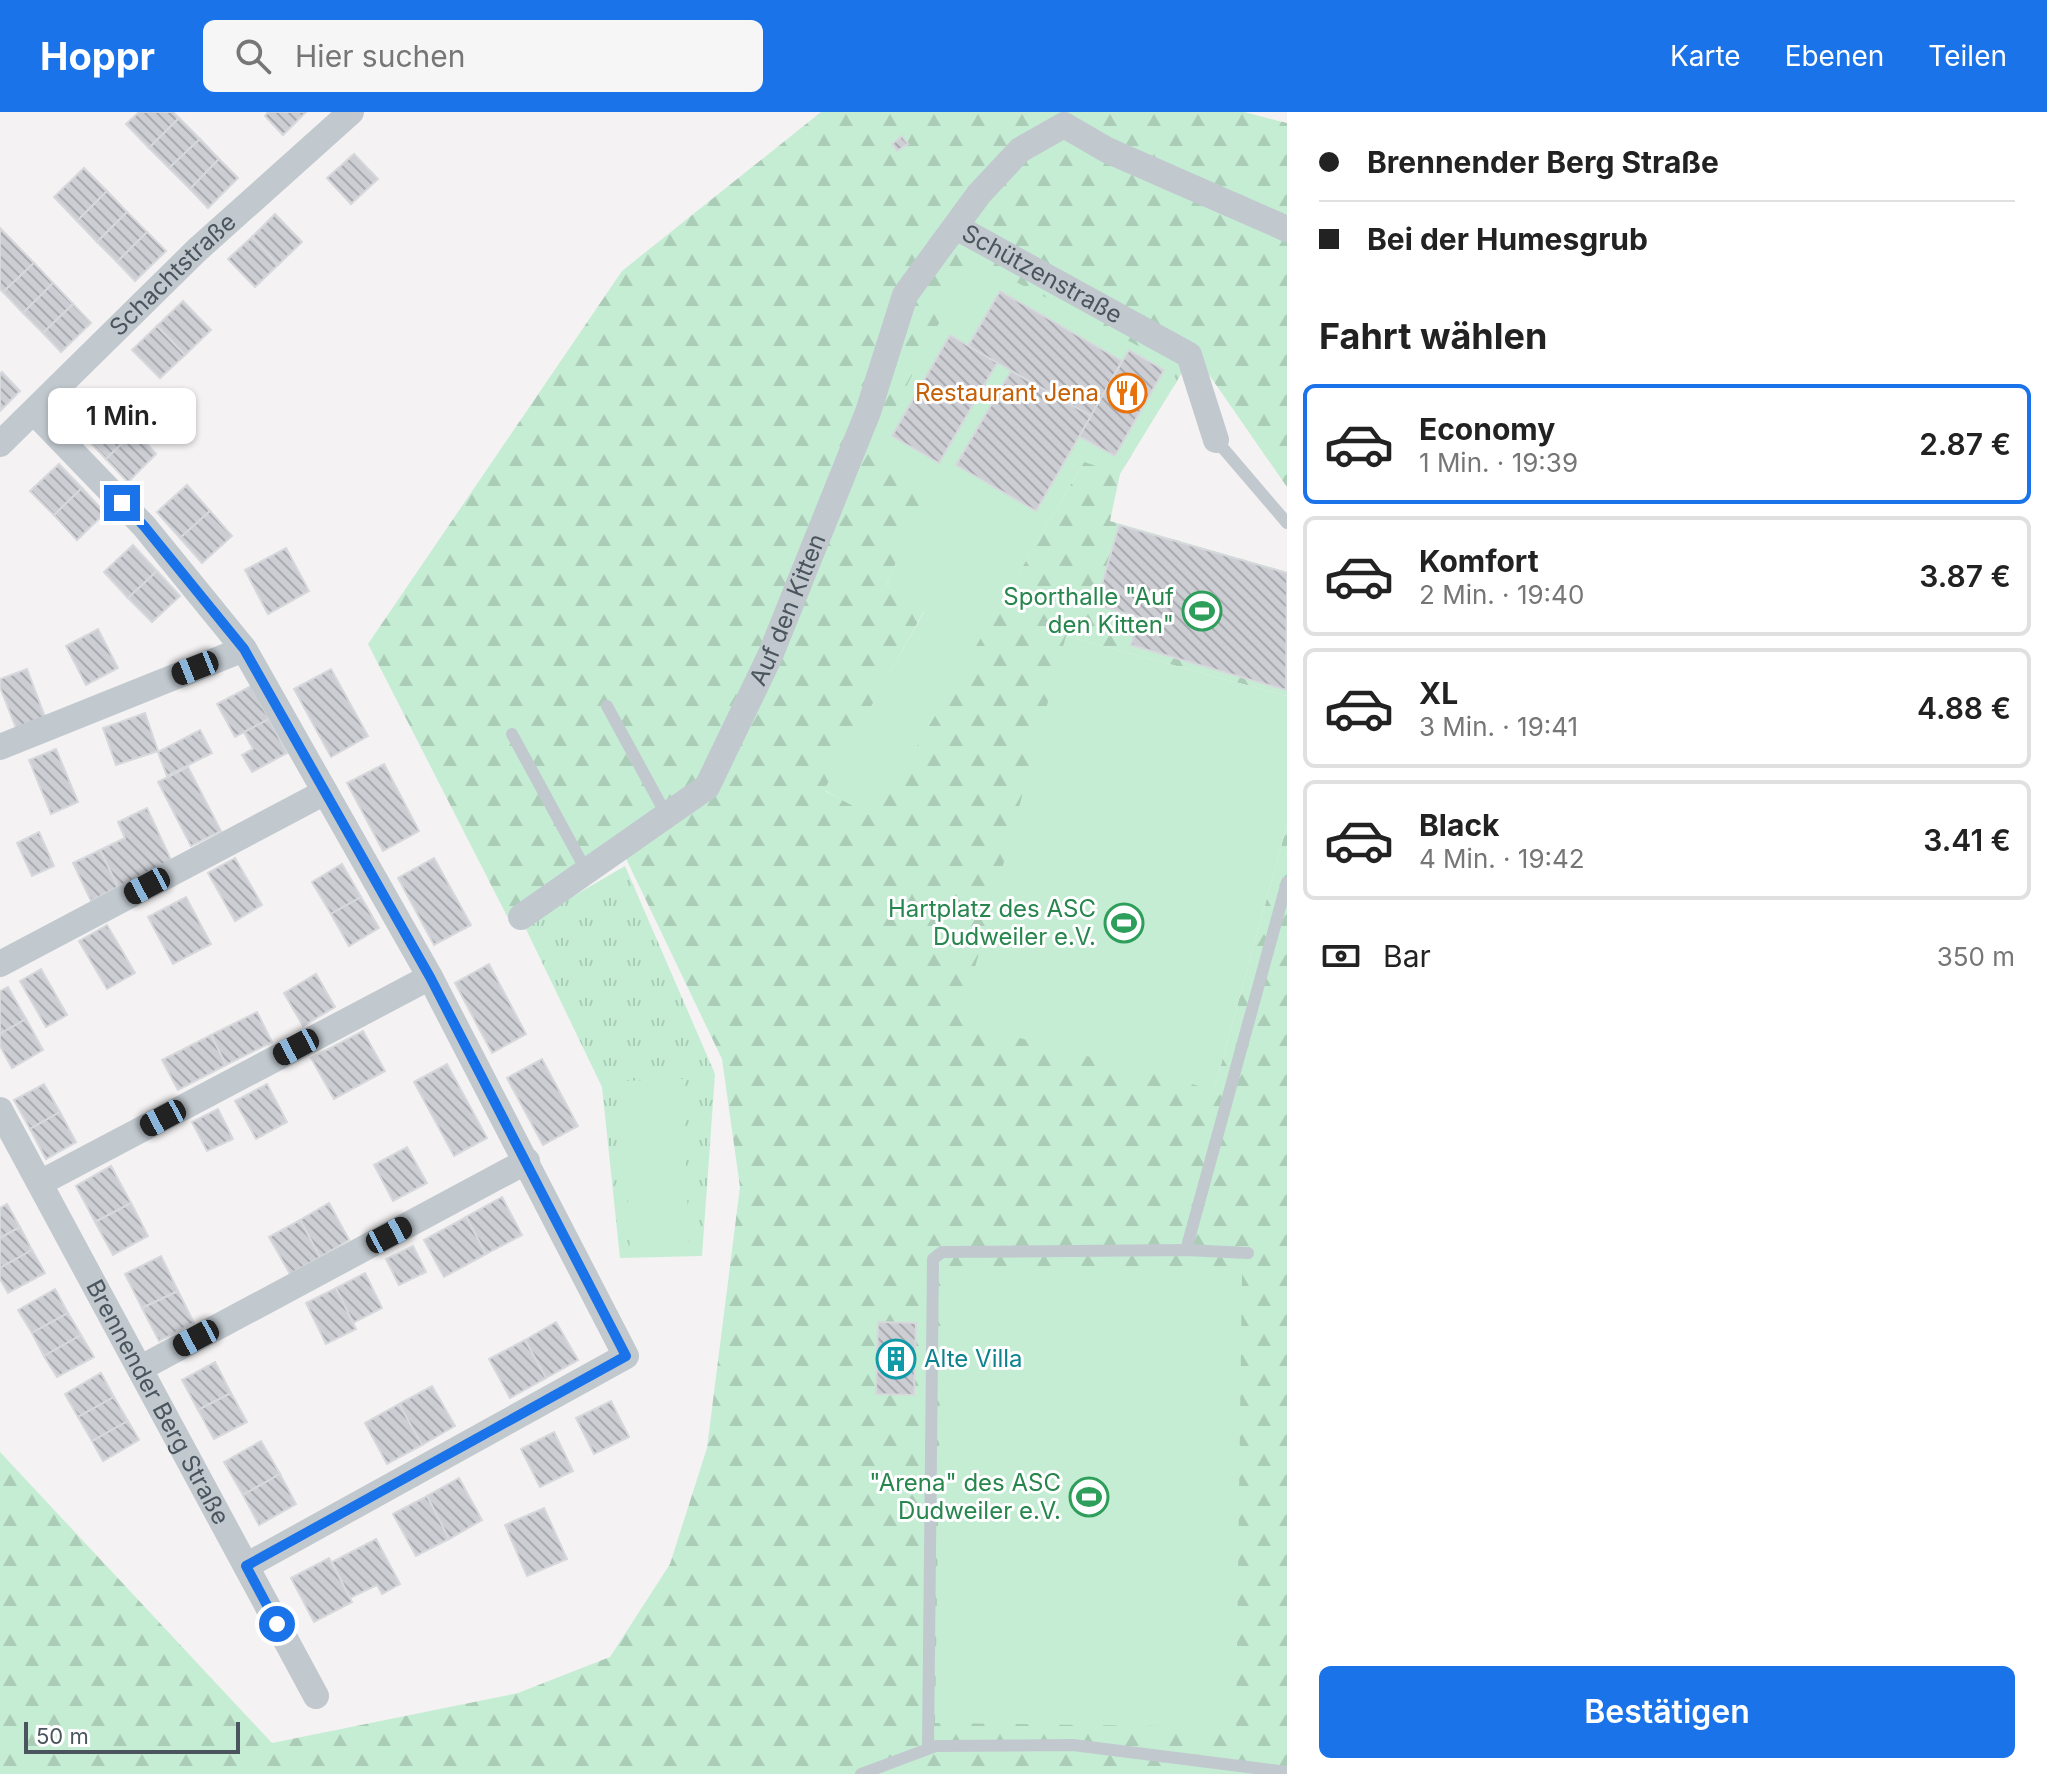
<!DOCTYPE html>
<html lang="de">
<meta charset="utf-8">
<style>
:root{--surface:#fff;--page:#f6f6f6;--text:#222;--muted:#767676;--line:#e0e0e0;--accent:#1a73e8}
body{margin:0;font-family:Inter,sans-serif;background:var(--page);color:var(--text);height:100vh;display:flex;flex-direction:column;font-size:30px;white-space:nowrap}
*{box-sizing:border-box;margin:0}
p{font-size:26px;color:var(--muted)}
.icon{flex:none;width:44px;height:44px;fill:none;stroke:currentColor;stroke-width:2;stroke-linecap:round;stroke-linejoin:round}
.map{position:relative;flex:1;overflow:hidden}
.side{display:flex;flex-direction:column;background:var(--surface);width:760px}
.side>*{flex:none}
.guide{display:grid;align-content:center;height:176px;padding:0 32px;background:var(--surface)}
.scale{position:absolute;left:24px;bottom:20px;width:216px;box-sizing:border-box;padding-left:8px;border:4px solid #4b555e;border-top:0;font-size:22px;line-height:28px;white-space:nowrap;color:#4b555e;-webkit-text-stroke:6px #fff;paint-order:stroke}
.end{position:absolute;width:36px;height:36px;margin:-18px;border:10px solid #1a73e8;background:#fff;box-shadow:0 0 0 4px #fff}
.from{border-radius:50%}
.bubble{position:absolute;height:56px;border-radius:12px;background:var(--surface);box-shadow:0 2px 6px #0004;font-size:26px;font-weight:600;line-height:56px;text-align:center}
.car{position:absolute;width:24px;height:48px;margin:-24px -12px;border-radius:10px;box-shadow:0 0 6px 2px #0007;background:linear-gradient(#222 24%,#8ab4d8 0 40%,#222 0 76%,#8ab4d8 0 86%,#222 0)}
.guide b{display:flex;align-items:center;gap:28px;height:76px;font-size:30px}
.guide b+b{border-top:2px solid var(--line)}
.guide i{width:20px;height:20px;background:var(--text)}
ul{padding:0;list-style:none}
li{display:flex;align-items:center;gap:24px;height:120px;margin:0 16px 12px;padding:0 16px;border:4px solid var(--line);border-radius:12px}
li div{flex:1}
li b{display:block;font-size:30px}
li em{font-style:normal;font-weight:600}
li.selected{border-color:var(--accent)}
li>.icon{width:72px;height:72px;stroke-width:1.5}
h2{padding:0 32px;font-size:36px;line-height:96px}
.pay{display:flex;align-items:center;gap:20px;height:88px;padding:0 32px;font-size:30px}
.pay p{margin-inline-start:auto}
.button{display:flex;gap:16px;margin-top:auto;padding:16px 32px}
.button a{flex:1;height:92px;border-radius:12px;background:var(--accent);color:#fff;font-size:32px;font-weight:600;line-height:92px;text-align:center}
header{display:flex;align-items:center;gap:48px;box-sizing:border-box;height:112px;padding:0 40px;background:var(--accent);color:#fff}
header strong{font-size:38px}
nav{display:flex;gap:44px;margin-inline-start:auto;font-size:28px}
.search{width:560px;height:72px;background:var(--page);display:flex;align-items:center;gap:20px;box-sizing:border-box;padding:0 28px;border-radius:12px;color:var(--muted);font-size:30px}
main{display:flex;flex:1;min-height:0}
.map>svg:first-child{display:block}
</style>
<header>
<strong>Hoppr</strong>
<div class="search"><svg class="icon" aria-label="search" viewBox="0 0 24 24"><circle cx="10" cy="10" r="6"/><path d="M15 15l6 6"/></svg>Hier suchen</div>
<nav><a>Karte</a><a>Ebenen</a><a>Teilen</a></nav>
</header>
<main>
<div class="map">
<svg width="1287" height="1662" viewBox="0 0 1287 1662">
<defs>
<pattern id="forest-firs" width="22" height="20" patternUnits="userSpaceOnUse" patternTransform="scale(2)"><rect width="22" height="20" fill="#c5edd4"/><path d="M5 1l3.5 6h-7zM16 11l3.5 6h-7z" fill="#abcdb8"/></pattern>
<pattern id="park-tufts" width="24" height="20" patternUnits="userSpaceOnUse" patternTransform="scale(2)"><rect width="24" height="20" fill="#c5edd4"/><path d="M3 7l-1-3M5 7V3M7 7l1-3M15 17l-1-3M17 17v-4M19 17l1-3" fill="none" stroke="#abcdb8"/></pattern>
<pattern id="building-back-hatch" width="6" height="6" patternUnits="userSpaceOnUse" patternTransform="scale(2)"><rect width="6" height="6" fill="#ccced4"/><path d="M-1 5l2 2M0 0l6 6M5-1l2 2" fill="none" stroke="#a8aaaf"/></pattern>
</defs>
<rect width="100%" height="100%" fill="#f4f2f2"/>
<path fill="url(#forest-firs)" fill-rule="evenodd" d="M821,0h423l43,11v364l-93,-134 -74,121 -10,47 177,51v124l-221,-60 148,454 73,-265v949h-1287v-322l272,291 246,-50 92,-36 60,-93 37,-116 33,-261 -18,-128 -102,-213 -112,72 -140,-274 254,-373zM1176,269l-92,81 -209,355 -50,-26 99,-180 -38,-26 42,-92z"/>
<polygon fill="url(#park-tufts)" points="625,754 715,962 702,1144 620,1146 602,975 524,813"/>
<g fill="#c5edd4">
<polygon points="972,147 1165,248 1177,269 1119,361 1084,350 875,706 824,678 924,500 886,473 927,381 870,345"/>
<polygon points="1066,524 1287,584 1287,713 1214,978 960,910"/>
<polygon points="683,967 689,1139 630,1141 623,969"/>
<polygon points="942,1155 1242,1159 1236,1615 935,1611"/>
</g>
<g fill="url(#building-back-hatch)" stroke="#d6d8dc" stroke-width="2">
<polygon points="139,0 173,0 179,6 149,36 126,12"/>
<polygon points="268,0 306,0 283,23 265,4"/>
<polygon points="179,6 200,27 169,56 149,36"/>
<polygon points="902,24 908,32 897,39 892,32"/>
<polygon points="200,27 219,47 190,77 169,56"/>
<polygon points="354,42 378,67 351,92 327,66"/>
<polygon points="219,47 238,66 208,96 190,77"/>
<polygon points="84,56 107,79 77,109 54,85"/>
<polygon points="107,79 127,100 97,130 77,109"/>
<polygon points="127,100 147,120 117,150 97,130"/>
<polygon points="275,102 302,130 278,153 252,125"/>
<polygon points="0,116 34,151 3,180 0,177"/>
<polygon points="147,120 166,139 135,169 117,150"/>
<polygon points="252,125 278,153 255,175 228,147"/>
<polygon points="34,151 53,171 23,201 3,180"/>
<polygon points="53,171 73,192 43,221 23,201"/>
<polygon points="1000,179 1122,249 1091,304 968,234"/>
<polygon points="183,189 211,218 185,243 157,214"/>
<polygon points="73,192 91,211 61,240 43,221"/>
<polygon points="157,214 185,243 160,266 132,238"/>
<polygon points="950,223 997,251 939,351 892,324"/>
<polygon points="1129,238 1164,258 1115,344 1079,324"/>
<polygon points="1011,259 1091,304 1036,399 956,353"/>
<polygon points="2,260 20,279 0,299 0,262"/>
<polygon points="112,296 135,319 106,347 83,323"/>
<polygon points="135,319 156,342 128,370 106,347"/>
<polygon points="59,352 82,376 54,403 30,379"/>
<polygon points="187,373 210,399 180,426 157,400"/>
<polygon points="82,376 105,401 77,428 54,403"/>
<polygon points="210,399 232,424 202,451 180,426"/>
<polygon points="1119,413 1287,461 1286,578 1131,533 1139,505 1096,493"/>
<polygon points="133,433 157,459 128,486 104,460"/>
<polygon points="286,436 309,479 268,502 245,458"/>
<polygon points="157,459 180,484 152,510 128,486"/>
<polygon points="98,517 118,556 86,573 66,534"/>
<polygon points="27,557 45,605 16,616 0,575 0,567"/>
<polygon points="331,557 368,624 331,645 294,577"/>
<polygon points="251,574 269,607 235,625 217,592"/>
<polygon points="145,601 158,639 116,653 103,616"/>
<polygon points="269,607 287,641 252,660 242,643 253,637 244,620"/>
<polygon points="200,618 212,641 167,664 158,640"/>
<polygon points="56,637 78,690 51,702 29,648"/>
<polygon points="384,652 419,719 383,739 347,671"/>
<polygon points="188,655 221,719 191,734 158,670"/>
<polygon points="147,696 172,750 118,775 100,738 125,726 118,710"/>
<polygon points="39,720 54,754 32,764 17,731"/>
<polygon points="100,738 118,775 91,789 73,751"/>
<polygon points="235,746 262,793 235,809 208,761"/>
<polygon points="434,746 471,813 434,833 398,766"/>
<polygon points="342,752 361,785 331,802 312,770"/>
<polygon points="186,785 211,832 173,852 148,805"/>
<polygon points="361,785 379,816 349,834 331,802"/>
<polygon points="107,813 135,861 107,877 79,829"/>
<polygon points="489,852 526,922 492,941 455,871"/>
<polygon points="41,857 67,903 46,915 20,869"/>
<polygon points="316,862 335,895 303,914 284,881"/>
<polygon points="8,875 26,907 0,922 0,879"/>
<polygon points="257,900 272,930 226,953 211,923"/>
<polygon points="26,907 43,938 12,956 0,934 0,922"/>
<polygon points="363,919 385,959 334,987 311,946"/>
<polygon points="211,923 226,953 178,978 162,948"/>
<polygon points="542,947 578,1014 543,1033 507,966"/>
<polygon points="447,952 487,1026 454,1044 414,970"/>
<polygon points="44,972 60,1000 30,1017 14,988"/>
<polygon points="267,972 287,1010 256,1027 235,989"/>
<polygon points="218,997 233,1027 207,1039 192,1010"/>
<polygon points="60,1000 76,1030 46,1047 30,1017"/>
<polygon points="407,1035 427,1071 393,1089 374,1053"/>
<polygon points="111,1054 131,1091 95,1110 76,1074"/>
<polygon points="502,1085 522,1123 486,1142 466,1105"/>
<polygon points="131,1091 148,1124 113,1143 95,1110"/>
<polygon points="329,1091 349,1128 320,1145 300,1108"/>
<polygon points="7,1092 20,1115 0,1126 0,1096"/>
<polygon points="466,1105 486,1142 444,1165 424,1128"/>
<polygon points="300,1108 320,1145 290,1162 269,1125"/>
<polygon points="20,1115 32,1138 0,1156 0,1126"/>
<polygon points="413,1134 426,1160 399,1173 386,1147"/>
<polygon points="32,1138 45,1161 8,1181 0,1167 0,1156"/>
<polygon points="161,1144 178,1179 142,1196 125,1162"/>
<polygon points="365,1161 382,1196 353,1211 336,1176"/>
<polygon points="336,1176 356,1217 326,1232 306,1191"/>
<polygon points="55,1177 68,1201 32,1221 18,1198"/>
<polygon points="178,1179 194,1211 159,1229 142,1196"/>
<polygon points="68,1201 81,1223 44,1244 32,1221"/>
<polygon points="556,1210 578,1248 546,1266 525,1228"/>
<polygon points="878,1210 916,1211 914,1283 876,1282"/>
<polygon points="81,1223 94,1245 57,1265 44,1244"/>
<polygon points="525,1228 546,1266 510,1286 489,1247"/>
<polygon points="215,1250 231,1281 198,1298 182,1268"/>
<polygon points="101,1261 114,1285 78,1305 65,1282"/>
<polygon points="432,1274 455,1314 422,1333 399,1292"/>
<polygon points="231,1281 247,1310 214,1327 198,1298"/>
<polygon points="114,1285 128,1309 92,1329 78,1305"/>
<polygon points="611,1289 629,1325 594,1342 576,1306"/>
<polygon points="399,1292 422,1333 387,1352 365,1311"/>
<polygon points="128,1309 139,1328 103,1349 92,1329"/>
<polygon points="554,1320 573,1359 540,1375 521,1337"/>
<polygon points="261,1329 280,1362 243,1383 224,1350"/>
<polygon points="280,1362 296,1392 259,1413 243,1383"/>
<polygon points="459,1366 482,1408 449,1427 427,1384"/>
<polygon points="427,1384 449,1427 416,1444 393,1402"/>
<polygon points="544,1396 567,1447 527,1464 505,1413"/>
<polygon points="376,1427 400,1472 382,1482 377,1473 350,1486 332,1450"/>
<polygon points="329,1446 352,1490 314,1510 291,1466"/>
</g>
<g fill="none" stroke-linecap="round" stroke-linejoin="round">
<g stroke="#c1c9cf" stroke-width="12">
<polyline points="1216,328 1287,411"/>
<polyline points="607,594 667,704"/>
<polyline points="512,622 587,760"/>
<polyline points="1186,1138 1287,770"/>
<polyline points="928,1636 933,1147 942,1140 1186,1138 1248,1141"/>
<polyline points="861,1662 936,1634 1073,1633 1287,1660"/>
</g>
<g stroke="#c1c9cf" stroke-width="26">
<path id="s1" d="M956,115l233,128 27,85"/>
<polyline points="34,300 144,414 244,537 430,865 626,1244 246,1454"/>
<path id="s2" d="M0,332l197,-194 154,-138"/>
<polyline points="0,635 244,537"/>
<path id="s3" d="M521,805l186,-130 63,-131 98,-244 37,-117 74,-101 41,-44 44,-25 43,25 180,79"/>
<polyline points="0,852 325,680"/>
<path id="s4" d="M0,998l316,586"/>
<polyline points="40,1071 430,865"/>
<polyline points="141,1256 527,1049"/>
</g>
</g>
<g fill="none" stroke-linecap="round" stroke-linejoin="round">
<polyline stroke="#1a73e8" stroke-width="10" points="122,391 144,414 244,537 430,865 626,1244 246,1454 277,1512"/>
</g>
<defs>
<symbol id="restaurant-ring" viewBox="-11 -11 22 22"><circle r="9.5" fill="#fff" stroke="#e8710a" stroke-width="1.5"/><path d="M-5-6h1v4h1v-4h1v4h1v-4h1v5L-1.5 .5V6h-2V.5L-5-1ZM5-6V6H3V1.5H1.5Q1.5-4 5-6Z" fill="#e8710a"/></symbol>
<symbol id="stadium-ring" viewBox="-11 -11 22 22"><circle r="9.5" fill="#fff" stroke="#2e9e5b" stroke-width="1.5"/><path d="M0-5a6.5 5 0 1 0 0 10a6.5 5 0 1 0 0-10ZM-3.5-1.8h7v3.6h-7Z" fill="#2e9e5b"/></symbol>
<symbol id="building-ring" viewBox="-11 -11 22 22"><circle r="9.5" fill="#fff" stroke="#0f9aa8" stroke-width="1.5"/><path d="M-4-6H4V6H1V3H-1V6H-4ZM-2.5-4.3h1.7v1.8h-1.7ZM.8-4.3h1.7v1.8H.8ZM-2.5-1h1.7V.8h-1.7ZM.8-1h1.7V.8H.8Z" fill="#0f9aa8"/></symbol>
</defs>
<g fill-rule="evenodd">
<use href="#restaurant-ring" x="1105" y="259" width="44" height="44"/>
<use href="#stadium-ring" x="1180" y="477" width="44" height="44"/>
<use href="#stadium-ring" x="1102" y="789" width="44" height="44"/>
<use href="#building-ring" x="874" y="1225" width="44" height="44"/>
<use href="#stadium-ring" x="1067" y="1363" width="44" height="44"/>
</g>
<g text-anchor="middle" stroke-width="6" stroke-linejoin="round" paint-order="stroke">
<g font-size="24" fill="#4b555e" stroke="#fff">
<text dy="8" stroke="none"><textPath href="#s1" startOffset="98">Schützenstraße</textPath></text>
<text dy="8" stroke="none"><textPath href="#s2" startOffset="242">Schachtstraße</textPath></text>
<text dy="8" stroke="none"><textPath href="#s3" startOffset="422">Auf den Kitten</textPath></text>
<text dy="8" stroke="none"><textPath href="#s4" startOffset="332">Brennender Berg Straße</textPath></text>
</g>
<g font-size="24" fill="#c56008" stroke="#fff" text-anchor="end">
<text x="1099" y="289">Restaurant Jena</text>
</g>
<g font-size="24" fill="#27864d" stroke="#fff" text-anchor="end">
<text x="1174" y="493">Sporthalle "Auf<tspan x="1174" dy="28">den Kitten"</tspan></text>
<text x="1096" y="805">Hartplatz des ASC<tspan x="1096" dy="28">Dudweiler e.V.</tspan></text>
<text x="1061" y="1379">"Arena" des ASC<tspan x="1061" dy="28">Dudweiler e.V.</tspan></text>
</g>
<g font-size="24" fill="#0d838f" stroke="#fff" text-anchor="start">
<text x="924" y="1255">Alte Villa</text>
</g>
</g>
</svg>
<div class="scale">50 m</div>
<i class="end from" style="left:277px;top:1512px"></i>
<i class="end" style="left:122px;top:391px"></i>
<div class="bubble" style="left:48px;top:276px;width:148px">1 Min.</div>
<i class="car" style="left:195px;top:556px;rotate:248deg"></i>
<i class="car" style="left:147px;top:774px;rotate:242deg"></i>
<i class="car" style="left:296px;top:935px;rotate:242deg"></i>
<i class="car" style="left:163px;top:1006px;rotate:242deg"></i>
<i class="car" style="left:389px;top:1123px;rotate:62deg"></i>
<i class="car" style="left:196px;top:1226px;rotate:242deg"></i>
</div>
<section class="side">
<div class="guide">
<b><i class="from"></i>Brennender Berg Straße</b>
<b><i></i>Bei der Humesgrub</b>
</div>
<h2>Fahrt wählen</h2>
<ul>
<li class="selected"><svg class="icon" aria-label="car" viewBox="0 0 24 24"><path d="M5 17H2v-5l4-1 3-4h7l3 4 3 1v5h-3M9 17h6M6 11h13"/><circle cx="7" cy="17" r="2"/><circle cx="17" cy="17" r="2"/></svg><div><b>Economy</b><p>1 Min. · 19:39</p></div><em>2.87 €</em></li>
<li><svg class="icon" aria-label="car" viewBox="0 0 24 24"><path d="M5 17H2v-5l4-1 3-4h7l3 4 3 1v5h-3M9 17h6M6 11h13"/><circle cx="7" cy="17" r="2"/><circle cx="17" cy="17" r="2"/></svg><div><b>Komfort</b><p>2 Min. · 19:40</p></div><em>3.87 €</em></li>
<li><svg class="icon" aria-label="car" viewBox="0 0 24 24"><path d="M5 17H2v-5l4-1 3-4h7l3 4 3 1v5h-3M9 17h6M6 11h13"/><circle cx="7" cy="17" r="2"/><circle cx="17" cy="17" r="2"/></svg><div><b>XL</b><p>3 Min. · 19:41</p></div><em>4.88 €</em></li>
<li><svg class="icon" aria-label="car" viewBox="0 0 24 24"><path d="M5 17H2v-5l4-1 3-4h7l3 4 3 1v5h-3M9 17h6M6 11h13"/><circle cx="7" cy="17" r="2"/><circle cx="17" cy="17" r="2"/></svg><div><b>Black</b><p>4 Min. · 19:42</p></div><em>3.41 €</em></li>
</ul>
<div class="pay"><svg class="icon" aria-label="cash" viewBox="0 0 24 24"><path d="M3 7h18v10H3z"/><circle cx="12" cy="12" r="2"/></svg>Bar<p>350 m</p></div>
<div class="button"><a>Bestätigen</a></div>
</section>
</main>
